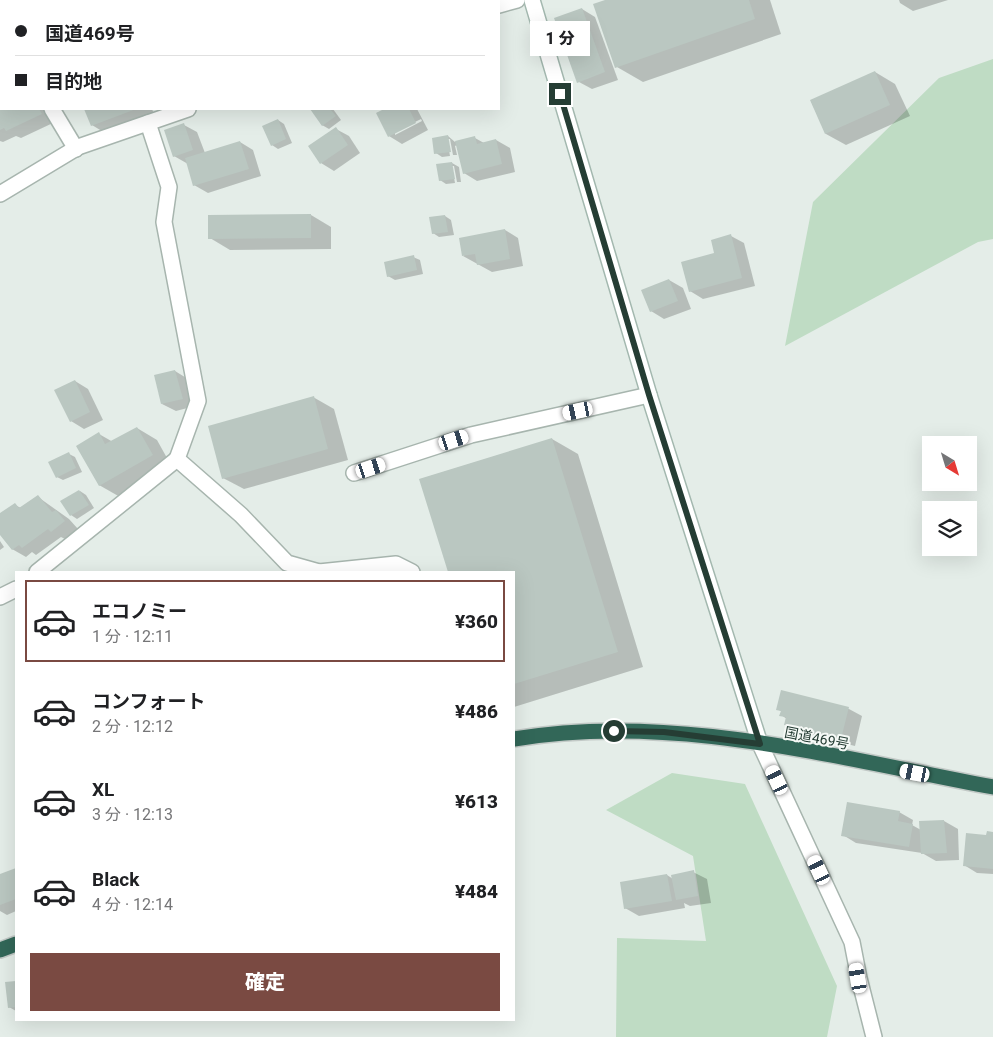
<!DOCTYPE html>
<html lang="ja">
<meta charset="utf-8">
<style>
:root{--surface:#fff;--page:#f6f6f6;--text:#202124;--muted:#757577;--line:#e0e0e0;--accent:#7a4a42}
body{margin:0;font-family:Roboto,"Noto Sans JP",sans-serif;background:var(--page);color:var(--text);height:100vh;display:flex;flex-direction:column;font-size:19px;white-space:nowrap}
*{box-sizing:border-box;margin:0}
p{font-size:16px;color:var(--muted)}
.icon{flex:none;width:28px;height:28px;fill:none;stroke:currentColor;stroke-width:2;stroke-linecap:round;stroke-linejoin:round}
.map{position:relative;flex:1;overflow:hidden}
.sheet{position:absolute;left:15px;top:571px;width:500px;height:450px;display:flex;flex-direction:column;background:var(--surface);border-radius:0px;box-shadow:0 5px 20px #0002}
.sheet>*{flex:none}
.top-card{position:absolute;left:0px;top:0px;width:500px;height:110px;box-shadow:0 5px 20px #0002;display:grid;align-content:center;height:110px;padding:0 15px;background:var(--surface)}
.needle{width:32px;rotate:142deg}
.controls{position:absolute;left:922px;top:436px;display:grid;gap:10px}
.controls a{display:grid;place-items:center;width:55px;height:55px;border-radius:0px;background:var(--surface);box-shadow:0 5px 20px #0002;font-size:25px}
.end{position:absolute;width:22px;height:22px;margin:-11px;border:6px solid #253d34;background:#fff;box-shadow:0 0 0 2px #fff}
.from{border-radius:50%}
.bubble{position:absolute;height:35px;border-radius:0px;background:var(--surface);box-shadow:0 5px 20px #0002;font-size:16px;font-weight:800;line-height:35px;text-align:center}
.car{position:absolute;width:15px;height:30px;margin:-15px -8px;border-radius:6px;box-shadow:0 0 4px 1px #0007;background:linear-gradient(#fff 24%,#345 0 40%,#fff 0 76%,#345 0 86%,#fff 0)}
.top-card b{display:flex;align-items:center;gap:18px;height:48px;font-size:19px}
.top-card b+b{border-top:1px solid var(--line)}
.top-card i{width:12px;height:12px;background:var(--text)}
ul{padding:9px 0 0;list-style:none}
li{display:flex;align-items:center;gap:15px;height:82px;margin:0 10px 8px;padding:0 5px;border:2px solid transparent;border-radius:0px}
li div{flex:1}
li b{display:block;font-size:19px}
li em{font-style:normal;font-weight:800}
li.current{border-color:var(--accent)}
li>.icon{width:45px;height:45px;stroke-width:1.5}
.button{display:flex;gap:10px;margin-top:auto;padding:10px 15px}
.button a{flex:1;height:58px;border-radius:0px;background:var(--accent);color:#fff;font-size:20px;font-weight:800;line-height:58px;text-align:center}
.map>svg:first-child{display:block}
</style>
<div class="map">
<svg width="993" height="1037" viewBox="0 0 993 1037">
<rect width="100%" height="100%" fill="#e4ede8"/>
<g fill="#bfdcc4">
<polygon points="993,59 993,239 978,242 785,346 813,202 939,78"/>
<polygon points="672,773 745,784 837,986 827,1037 616,1037 617,938 706,941 693,856 606,810"/>
</g>
<g fill="#0003" fill-rule="evenodd">
<polygon points="290,0 384,0 385,1 288,1"/>
<polygon points="608,0 770,0 781,34 643,82 617,67"/>
<polygon points="899,0 948,0 913,11 900,3"/>
<polygon points="582,9 595,17 618,80 592,89 579,82"/>
<polygon points="0,50 1,50 1,81 0,80"/>
<polygon points="875,72 895,84 910,116 846,145 826,134 811,101"/>
<polygon points="0,98 1,109 48,109 55,122 21,138 16,136 3,142 0,141"/>
<polygon points="85,109 152,109 154,114 105,133 92,125"/>
<polygon points="311,109 333,109 341,120 329,129 322,125"/>
<path d="M386,109h31l11,21 -26,14 -13,-8 -12,-23zM421,119l1,2 -27,14v-3z"/>
<polygon points="278,120 284,124 292,143 278,149 272,145"/>
<polygon points="184,125 197,132 205,153 240,142 253,150 261,176 208,193 194,185 188,164 174,156"/>
<polygon points="336,129 349,136 360,153 334,171 321,163"/>
<polygon points="448,136 455,142 475,138 484,143 496,140 510,148 515,172 477,181 464,173 457,145 455,146 457,155 453,155 450,139 447,139 450,156 442,157 436,153"/>
<polygon points="452,163 459,167 461,182 457,182 454,166 452,166 455,183 446,184 440,180 438,165"/>
<polygon points="311,215 331,227 331,249 230,250 210,238"/>
<polygon points="445,216 451,220 454,235 439,237 433,233"/>
<polygon points="505,230 518,238 523,266 492,272 463,256"/>
<polygon points="731,236 744,243 755,286 703,299 690,291"/>
<polygon points="413,257 420,260 423,274 395,280 388,276"/>
<polygon points="669,280 683,288 691,309 664,319 651,311"/>
<polygon points="175,371 188,379 195,406 176,411 162,404"/>
<polygon points="75,381 88,389 103,420 84,429 71,421"/>
<polygon points="313,397 334,409 348,460 244,489 223,478"/>
<polygon points="137,428 157,440 172,467 120,497 99,485 99,434 113,442"/>
<polygon points="552,439 578,454 643,667 514,707 514,572 450,572 421,479"/>
<polygon points="69,454 75,457 82,472 63,480 57,477"/>
<polygon points="80,491 86,495 94,508 77,519 71,515"/>
<polygon points="38,497 69,519 78,529 65,539 61,537 36,555 32,552 26,557 12,549 0,533 0,515 15,505 21,508"/>
<polygon points="0,541 4,547 0,550"/>
<polygon points="782,691 849,709 862,716 855,746 799,732 785,724 787,719 781,715 782,712 778,709"/>
<polygon points="899,812 913,820 912,825 921,830 921,823 944,821 958,829 959,860 936,861 922,853 856,843 843,835"/>
<polygon points="993,833 993,874 977,873 964,865 987,837"/>
<polygon points="16,870 16,911 7,915 0,911 0,875"/>
<polygon points="693,872 707,879 711,903 690,906 684,903 685,908 639,916 625,908 667,875 673,879"/>
<polygon points="16,982 16,1011 9,1007 7,983"/>
</g>
<g fill="#bac7c1">
<polygon points="605,0 749,0 755,19 615,68 593,4"/>
<polygon points="582,8 605,72 577,83 554,18"/>
<polygon points="875,71 890,105 825,134 810,100"/>
<polygon points="0,109 39,109 42,114 6,131 4,128 0,130"/>
<polygon points="84,109 136,109 91,126"/>
<polygon points="310,109 330,109 336,116 322,126"/>
<polygon points="384,109 409,109 416,123 388,137 376,113"/>
<polygon points="278,119 286,139 271,146 262,126"/>
<polygon points="184,123 193,150 173,157 164,130"/>
<polygon points="336,127 348,145 320,164 308,146"/>
<polygon points="448,135 451,152 434,154 432,138"/>
<polygon points="475,136 477,144 496,139 502,164 463,174 455,141"/>
<polygon points="240,141 249,169 193,186 185,158"/>
<polygon points="452,162 455,179 439,181 436,164"/>
<polygon points="311,214 311,238 208,239 208,215"/>
<polygon points="445,215 448,232 432,234 429,217"/>
<polygon points="505,229 510,259 477,265 475,254 462,256 459,238"/>
<polygon points="731,234 742,278 689,292 681,262 714,253 711,240"/>
<polygon points="414,255 417,270 387,277 384,262"/>
<polygon points="669,279 678,301 650,312 641,290"/>
<polygon points="175,370 183,399 161,404 154,375"/>
<polygon points="75,380 90,412 70,422 54,390"/>
<polygon points="314,396 328,449 222,479 208,426"/>
<polygon points="137,427 153,455 99,486 76,446 99,432 105,444"/>
<polygon points="552,438 618,652 514,684 514,572 448,572 419,479"/>
<polygon points="69,452 76,468 56,478 48,462"/>
<polygon points="79,490 89,505 70,516 60,501"/>
<polygon points="38,495 52,512 56,510 65,521 51,532 48,529 22,548 19,545 12,550 0,535 0,513 15,503 19,508"/>
<polygon points="781,690 849,707 841,739 784,725 786,717 779,716 781,711 776,710"/>
<polygon points="847,802 900,811 898,821 913,824 909,847 841,836"/>
<polygon points="944,820 947,853 921,854 919,821"/>
<polygon points="987,831 993,832 993,869 963,866 966,833 986,835"/>
<polygon points="16,868 16,899 0,905 0,874"/>
<polygon points="694,870 698,896 676,900 671,875"/>
<polygon points="667,874 672,901 624,909 620,882"/>
<polygon points="16,981 16,1007 8,1008 5,982"/>
</g>
<g fill="none" stroke-linecap="round" stroke-linejoin="round">
<defs>
<g id="street">
<polyline points="400,0 401,1"/>
<polyline points="499,5 517,0"/>
<polyline points="52,109 76,149"/>
<polyline points="148,123 169,187 164,222 198,401 177,459 241,515 287,563 319,572"/>
<polyline points="0,194 78,147 188,109"/>
<polyline points="354,473 471,435 649,395"/>
<polyline points="37,572 177,459"/>
<polyline points="319,572 396,564 412,572"/>
<polyline points="0,597 16,589"/>
<polyline points="760,744 852,942 859,978 874,1037"/>
</g>
<polyline id="secondary" points="532,0 649,395 760,744"/>
<g id="highway">
<path d="M514,739c159,-27 323,19 479,48"/>
<polyline points="0,950 16,944"/>
</g>
</defs>
<use href="#street" stroke="#a7b5ae" stroke-width="18"/>
<use href="#secondary" stroke="#a3b8af" stroke-width="18"/>
<use href="#highway" stroke="#c2c9c6" stroke-width="18"/>
<use href="#street" stroke="#fff" stroke-width="15"/>
<use href="#secondary" stroke="#fff" stroke-width="15"/>
<use href="#highway" stroke="#326758" stroke-width="15"/>
</g>
<g fill="none" stroke-linecap="round" stroke-linejoin="round">
<polyline stroke="#253d34" stroke-width="6" points="560,94 649,395 760,744 664,732 614,731"/>
</g>
<g text-anchor="middle" stroke-width="4" stroke-linejoin="round" paint-order="stroke">
<g font-size="14" fill="#253d34" stroke="#f5f9f6">
<text transform="translate(817 738) rotate(11)" y="5">国道469号</text>
</g>
</g>
</svg>
<div class="controls">
<a><svg class="needle" viewBox="-14 -14 28 28"><path d="M0-13l5 13h-10z" fill="#e53935"/><path d="M0 13l5-13h-10z" fill="#757577"/></svg></a>
<a><svg class="icon" aria-label="layers" viewBox="0 0 24 24"><path d="M12 4l9 5-9 5-9-5zM3 14l9 5 9-5"/></svg></a>
</div>
<i class="end from" style="left:614px;top:731px"></i>
<i class="end" style="left:560px;top:94px"></i>
<div class="bubble" style="left:530px;top:21px;width:60px">1 分</div>
<i class="car" style="left:578px;top:411px;rotate:258deg"></i>
<i class="car" style="left:454px;top:440px;rotate:72deg"></i>
<i class="car" style="left:371px;top:468px;rotate:72deg"></i>
<i class="car" style="left:915px;top:773px;rotate:281deg"></i>
<i class="car" style="left:777px;top:780px;rotate:335deg"></i>
<i class="car" style="left:819px;top:870px;rotate:335deg"></i>
<i class="car" style="left:858px;top:978px;rotate:350deg"></i>
<div class="top-card">
<b><i class="from"></i>国道469号</b>
<b><i></i>目的地</b>
</div>
<section class="sheet">
<ul>
<li class="current"><svg class="icon" aria-label="car" viewBox="0 0 24 24"><path d="M5 17H2v-5l4-1 3-4h7l3 4 3 1v5h-3M9 17h6M6 11h13"/><circle cx="7" cy="17" r="2"/><circle cx="17" cy="17" r="2"/></svg><div><b>エコノミー</b><p>1 分 · 12:11</p></div><em>¥360</em></li>
<li><svg class="icon" aria-label="car" viewBox="0 0 24 24"><path d="M5 17H2v-5l4-1 3-4h7l3 4 3 1v5h-3M9 17h6M6 11h13"/><circle cx="7" cy="17" r="2"/><circle cx="17" cy="17" r="2"/></svg><div><b>コンフォート</b><p>2 分 · 12:12</p></div><em>¥486</em></li>
<li><svg class="icon" aria-label="car" viewBox="0 0 24 24"><path d="M5 17H2v-5l4-1 3-4h7l3 4 3 1v5h-3M9 17h6M6 11h13"/><circle cx="7" cy="17" r="2"/><circle cx="17" cy="17" r="2"/></svg><div><b>XL</b><p>3 分 · 12:13</p></div><em>¥613</em></li>
<li><svg class="icon" aria-label="car" viewBox="0 0 24 24"><path d="M5 17H2v-5l4-1 3-4h7l3 4 3 1v5h-3M9 17h6M6 11h13"/><circle cx="7" cy="17" r="2"/><circle cx="17" cy="17" r="2"/></svg><div><b>Black</b><p>4 分 · 12:14</p></div><em>¥484</em></li>
</ul>
<div class="button"><a>確定</a></div>
</section>
</div>
